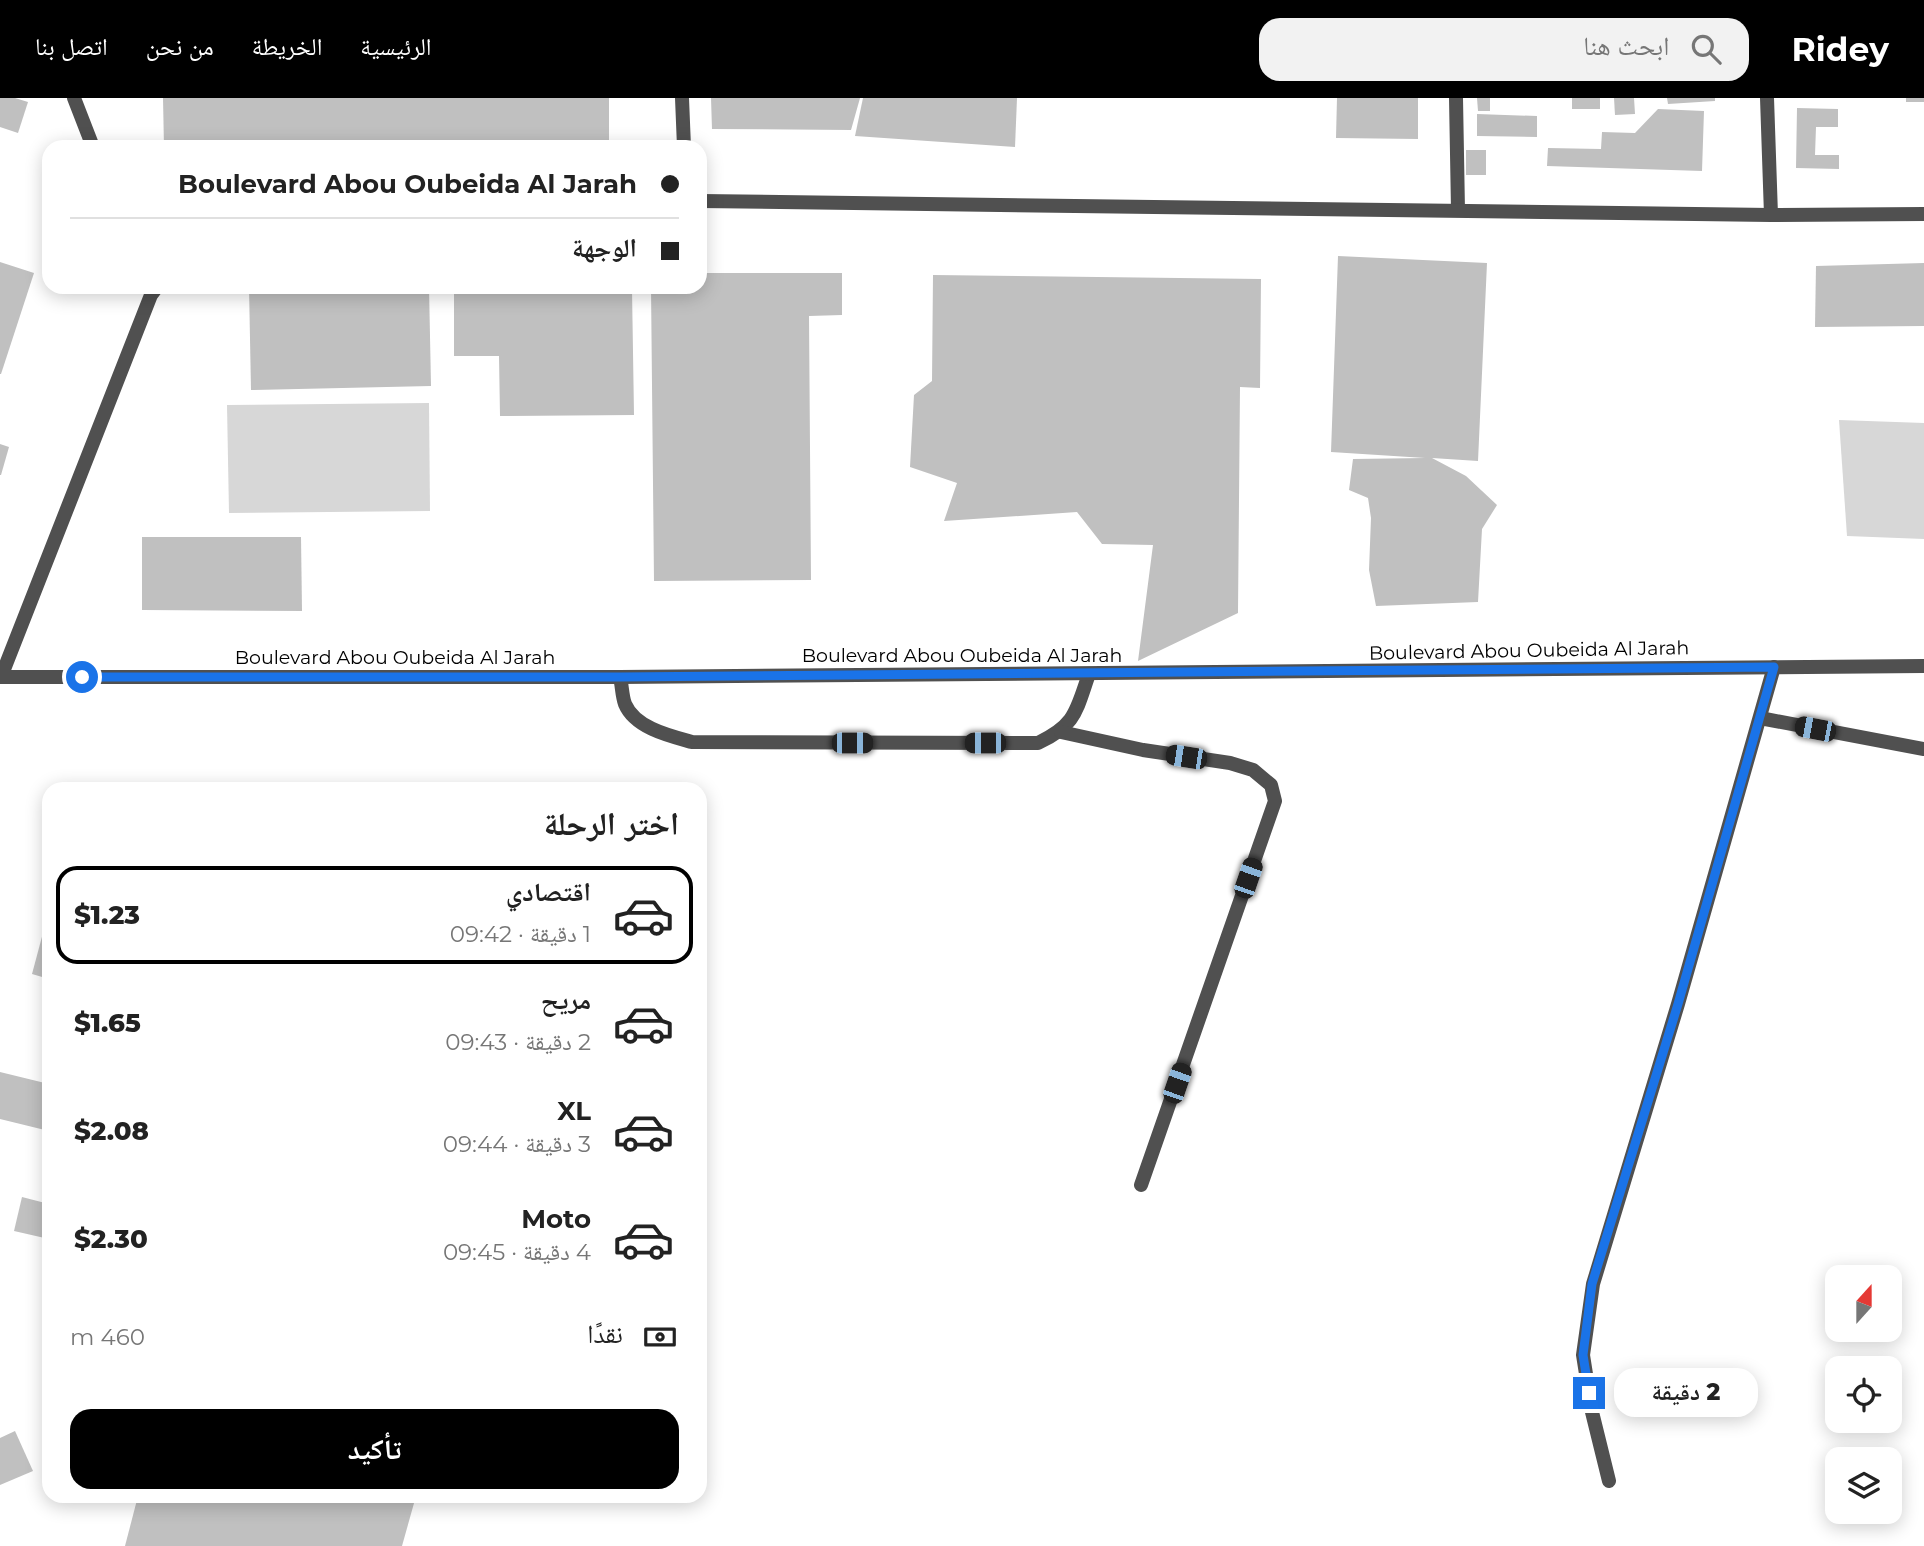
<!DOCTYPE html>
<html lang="ar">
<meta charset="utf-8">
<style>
:root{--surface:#fff;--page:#f2f2f2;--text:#222;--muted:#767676;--line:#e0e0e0;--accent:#000}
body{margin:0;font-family:Montserrat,"Noto Naskh Arabic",sans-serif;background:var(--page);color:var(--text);direction:rtl;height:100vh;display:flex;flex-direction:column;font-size:26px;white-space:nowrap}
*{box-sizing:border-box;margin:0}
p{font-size:23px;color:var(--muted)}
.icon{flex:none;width:38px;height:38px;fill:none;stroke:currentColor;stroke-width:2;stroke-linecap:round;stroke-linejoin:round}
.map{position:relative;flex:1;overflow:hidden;direction:ltr}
.drawer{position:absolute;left:42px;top:684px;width:665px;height:721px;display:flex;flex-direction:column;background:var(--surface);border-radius:21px;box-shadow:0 4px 18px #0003;direction:rtl}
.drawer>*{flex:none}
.guide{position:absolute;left:42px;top:42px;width:665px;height:154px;border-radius:21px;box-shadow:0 4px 18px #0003;direction:rtl;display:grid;align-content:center;height:154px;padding:0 28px;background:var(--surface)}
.needle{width:46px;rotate:21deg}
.fabs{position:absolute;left:1825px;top:1167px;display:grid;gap:14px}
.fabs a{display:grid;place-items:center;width:77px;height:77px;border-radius:14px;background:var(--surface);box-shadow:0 4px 18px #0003;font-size:35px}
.end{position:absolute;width:32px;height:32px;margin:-16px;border:9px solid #1a73e8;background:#fff;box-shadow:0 0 0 4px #fff}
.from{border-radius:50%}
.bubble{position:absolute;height:49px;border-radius:21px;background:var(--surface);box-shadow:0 4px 18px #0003;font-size:23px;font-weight:800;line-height:49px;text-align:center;direction:rtl}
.car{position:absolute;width:21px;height:42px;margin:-21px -10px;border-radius:9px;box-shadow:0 0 5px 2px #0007;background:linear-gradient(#222 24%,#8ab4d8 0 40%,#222 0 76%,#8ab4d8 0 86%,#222 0)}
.guide b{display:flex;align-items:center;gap:24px;height:66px;font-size:26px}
.guide b+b{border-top:2px solid var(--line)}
.guide i{width:18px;height:18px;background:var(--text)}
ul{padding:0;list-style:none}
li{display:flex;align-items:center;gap:21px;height:98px;margin:0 14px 10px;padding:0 14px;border:4px solid transparent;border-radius:21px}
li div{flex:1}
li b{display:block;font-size:26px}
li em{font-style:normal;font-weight:800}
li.current{border-color:var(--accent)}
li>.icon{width:63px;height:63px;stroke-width:1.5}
h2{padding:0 28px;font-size:32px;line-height:84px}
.pay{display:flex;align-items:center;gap:18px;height:77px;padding:0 28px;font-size:26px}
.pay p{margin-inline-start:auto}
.primary-button{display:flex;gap:14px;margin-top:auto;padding:14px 28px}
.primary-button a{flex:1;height:80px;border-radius:21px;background:var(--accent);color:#fff;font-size:28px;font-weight:800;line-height:80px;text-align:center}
header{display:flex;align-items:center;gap:42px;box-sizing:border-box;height:98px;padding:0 35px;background:var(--accent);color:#fff}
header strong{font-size:33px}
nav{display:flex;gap:38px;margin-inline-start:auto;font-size:24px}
.search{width:490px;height:63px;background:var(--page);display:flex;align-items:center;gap:18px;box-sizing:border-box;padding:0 24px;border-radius:21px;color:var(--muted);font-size:26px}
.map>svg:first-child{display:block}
</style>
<header>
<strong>Ridey</strong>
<div class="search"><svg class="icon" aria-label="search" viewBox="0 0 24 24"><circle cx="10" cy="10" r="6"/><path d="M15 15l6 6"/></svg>ابحث هنا</div>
<nav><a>الرئيسية</a><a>الخريطة</a><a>من نحن</a><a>اتصل بنا</a></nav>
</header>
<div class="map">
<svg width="1924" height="1448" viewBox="0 0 1924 1448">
<rect width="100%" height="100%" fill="#fff"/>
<g fill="#d7d7d7">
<polygon points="429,305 430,413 229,415 227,307"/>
<polygon points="1839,322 1924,325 1924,441 1847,438"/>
</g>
<g fill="#c0c0c0">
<polygon points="0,0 15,0 28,4 18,35 0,29"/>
<polygon points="163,0 609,0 609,49 164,49"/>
<polygon points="711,0 860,0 851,32 712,31"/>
<polygon points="863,0 1017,0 1015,49 855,38"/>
<polygon points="1337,0 1418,0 1418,41 1336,40"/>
<polygon points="1477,0 1490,0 1490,13 1478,13"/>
<rect x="1572" y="0" width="28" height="11"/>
<polygon points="1614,0 1634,0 1635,16 1615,17"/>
<polygon points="1667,0 1715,0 1715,3 1668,6"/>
<rect x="1906" y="0" width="18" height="4"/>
<polygon points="1797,10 1838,11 1838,29 1816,29 1815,57 1839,57 1839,71 1796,70"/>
<polygon points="1658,11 1704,13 1702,73 1547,68 1548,50 1601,51 1602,34 1635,35"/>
<polygon points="1477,16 1537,18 1537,39 1477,38"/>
<rect x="1466" y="52" width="20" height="25"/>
<polygon points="1338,158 1487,165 1478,363 1432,360 1466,378 1497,407 1482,431 1478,504 1376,508 1369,472 1371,420 1368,400 1349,392 1353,361 1425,360 1331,354"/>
<polygon points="0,164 34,175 1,276 0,276"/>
<polygon points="1924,165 1924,228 1815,229 1816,168"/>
<polygon points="700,175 842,175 842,217 809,218 811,482 654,483 651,189 700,189"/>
<polygon points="933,177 1261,181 1260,290 1240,289 1238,515 1138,563 1153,447 1102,446 1077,414 944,423 957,385 910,369 914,297 932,283"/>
<polygon points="249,189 429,189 431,288 251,292"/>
<polygon points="632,191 634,317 500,318 499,258 454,258 454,193"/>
<polygon points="0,346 9,349 1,377 0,377"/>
<polygon points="142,439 301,439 302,513 142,512"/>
<polygon points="47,820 49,821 49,881 32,876"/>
<polygon points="0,974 49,986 49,1033 0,1021"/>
<polygon points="22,1099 49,1106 49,1141 14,1133"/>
<polygon points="15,1333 33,1373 0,1387 0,1340"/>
<polygon points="138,1398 416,1398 402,1448 125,1448"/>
</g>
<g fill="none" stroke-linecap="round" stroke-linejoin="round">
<g stroke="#505050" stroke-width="14">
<path d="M620,579c2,8 2,19 5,27 10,24 45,32 67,38l346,1c38,-18 38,-32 51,-69"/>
<polyline points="1760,620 1924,651"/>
<polyline points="1061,634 1143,652 1230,665 1253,672 1271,687 1275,703 1141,1087"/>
</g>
<g stroke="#505050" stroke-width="14">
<polyline points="74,0 93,49"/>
<polyline points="682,0 684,49"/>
<polyline points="1456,0 1458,112"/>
<polyline points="1767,0 1771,117"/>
<polyline points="700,103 1771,117 1924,116"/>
<polyline points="1,579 151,197 157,189"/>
<polyline points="1609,1383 1592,1314 1583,1257 1593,1186 1678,906 1774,569"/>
</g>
<polyline stroke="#505050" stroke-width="14" points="0,579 620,579 1924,568"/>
</g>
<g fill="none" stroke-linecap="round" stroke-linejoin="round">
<polyline stroke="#1a73e8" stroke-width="9" points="82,579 620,579 1774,569 1678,906 1592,1186 1583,1257 1589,1295"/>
</g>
<g text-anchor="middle" stroke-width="6" stroke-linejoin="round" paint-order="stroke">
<g font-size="19" fill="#000" stroke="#fff">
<text transform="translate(1529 552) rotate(-1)" y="7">Boulevard Abou Oubeida Al Jarah</text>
<text x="962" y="564">Boulevard Abou Oubeida Al Jarah</text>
<text x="395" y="566">Boulevard Abou Oubeida Al Jarah</text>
</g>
</g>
</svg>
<div class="fabs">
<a><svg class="needle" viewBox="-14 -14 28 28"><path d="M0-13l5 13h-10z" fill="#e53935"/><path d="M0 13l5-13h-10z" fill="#767676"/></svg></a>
<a><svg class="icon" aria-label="locate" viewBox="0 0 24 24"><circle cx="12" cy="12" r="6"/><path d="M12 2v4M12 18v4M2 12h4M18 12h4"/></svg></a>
<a><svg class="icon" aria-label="layers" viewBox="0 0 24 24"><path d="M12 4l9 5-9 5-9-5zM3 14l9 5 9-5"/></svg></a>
</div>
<i class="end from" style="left:82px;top:579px"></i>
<i class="end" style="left:1589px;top:1295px"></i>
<div class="bubble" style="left:1614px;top:1270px;width:144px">2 دقيقة</div>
<i class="car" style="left:1815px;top:631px;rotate:281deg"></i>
<i class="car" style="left:852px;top:645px;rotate:90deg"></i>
<i class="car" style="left:985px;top:645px;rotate:270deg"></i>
<i class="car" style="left:1186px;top:659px;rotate:279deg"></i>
<i class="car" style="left:1248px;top:780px;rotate:19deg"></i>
<i class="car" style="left:1177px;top:985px;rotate:19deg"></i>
<div class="guide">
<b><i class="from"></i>Boulevard Abou Oubeida Al Jarah</b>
<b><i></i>الوجهة</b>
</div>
<section class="drawer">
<h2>اختر الرحلة</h2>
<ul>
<li class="current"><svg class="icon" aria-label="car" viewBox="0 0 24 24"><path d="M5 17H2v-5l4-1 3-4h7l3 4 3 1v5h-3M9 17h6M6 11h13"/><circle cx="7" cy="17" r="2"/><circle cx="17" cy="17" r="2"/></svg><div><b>اقتصادي</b><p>1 دقيقة · 09:42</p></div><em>$1.23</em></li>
<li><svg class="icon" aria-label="car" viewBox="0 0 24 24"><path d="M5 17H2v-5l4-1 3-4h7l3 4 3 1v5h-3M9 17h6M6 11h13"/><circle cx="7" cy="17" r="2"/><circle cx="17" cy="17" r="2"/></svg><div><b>مريح</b><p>2 دقيقة · 09:43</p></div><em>$1.65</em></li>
<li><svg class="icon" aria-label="car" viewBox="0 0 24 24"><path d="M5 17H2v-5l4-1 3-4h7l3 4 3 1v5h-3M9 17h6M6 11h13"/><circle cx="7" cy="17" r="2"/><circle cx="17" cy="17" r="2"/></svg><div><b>XL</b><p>3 دقيقة · 09:44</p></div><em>$2.08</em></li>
<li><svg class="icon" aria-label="car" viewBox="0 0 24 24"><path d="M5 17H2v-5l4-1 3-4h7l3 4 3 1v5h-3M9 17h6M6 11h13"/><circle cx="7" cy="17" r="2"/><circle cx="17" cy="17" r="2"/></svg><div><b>Moto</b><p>4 دقيقة · 09:45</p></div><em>$2.30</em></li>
</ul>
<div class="pay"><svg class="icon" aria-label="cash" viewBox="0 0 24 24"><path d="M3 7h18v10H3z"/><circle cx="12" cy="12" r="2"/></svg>نقدًا<p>460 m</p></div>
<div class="primary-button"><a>تأكيد</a></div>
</section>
</div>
